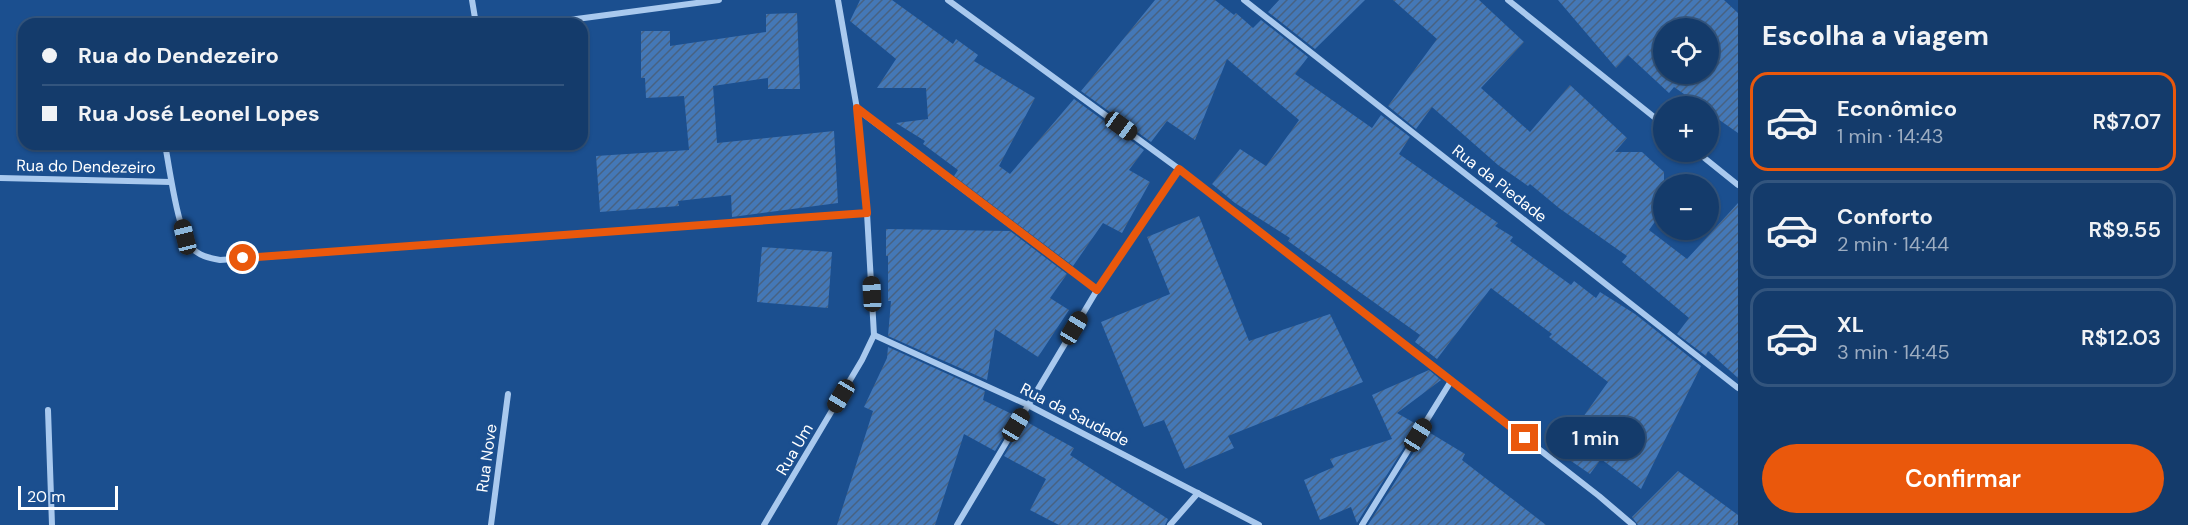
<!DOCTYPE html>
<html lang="pt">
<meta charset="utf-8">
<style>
:root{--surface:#143b6b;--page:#214673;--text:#f1f3f6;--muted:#9dadc1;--line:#33557e;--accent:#ea580c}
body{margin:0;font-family:"DM Sans",sans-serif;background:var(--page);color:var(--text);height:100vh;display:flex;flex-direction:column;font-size:22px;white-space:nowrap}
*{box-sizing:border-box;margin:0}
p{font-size:20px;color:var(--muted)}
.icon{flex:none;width:33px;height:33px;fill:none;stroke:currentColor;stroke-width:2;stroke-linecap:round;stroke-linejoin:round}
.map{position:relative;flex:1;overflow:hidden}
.sheet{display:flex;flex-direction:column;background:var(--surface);width:450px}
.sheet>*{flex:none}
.top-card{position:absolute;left:18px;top:18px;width:570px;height:132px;border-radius:18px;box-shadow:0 2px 4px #0004,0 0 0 2px var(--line);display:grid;align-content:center;height:132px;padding:0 24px;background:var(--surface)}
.controls{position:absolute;left:1653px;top:18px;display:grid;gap:12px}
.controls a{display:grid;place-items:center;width:66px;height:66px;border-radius:50%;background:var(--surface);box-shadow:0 2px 4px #0004,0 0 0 2px var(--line);font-size:30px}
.scale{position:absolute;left:18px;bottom:15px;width:100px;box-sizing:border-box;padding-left:6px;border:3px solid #fff;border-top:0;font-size:16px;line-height:21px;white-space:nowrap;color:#fff;-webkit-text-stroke:4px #1b4f8f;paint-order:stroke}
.end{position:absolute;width:27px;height:27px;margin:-14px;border:8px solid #ea580c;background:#fff;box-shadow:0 0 0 3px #fff}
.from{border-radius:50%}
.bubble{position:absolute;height:42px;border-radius:21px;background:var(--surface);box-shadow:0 2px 4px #0004,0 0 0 2px var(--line);font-size:20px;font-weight:600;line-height:42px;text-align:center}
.car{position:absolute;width:18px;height:36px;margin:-18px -9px;border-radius:8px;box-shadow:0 0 4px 2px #0007;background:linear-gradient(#222 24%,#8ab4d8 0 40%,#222 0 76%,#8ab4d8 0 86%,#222 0)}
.top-card b{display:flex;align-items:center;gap:21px;height:57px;font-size:22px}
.top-card b+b{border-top:2px solid var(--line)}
.top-card i{width:15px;height:15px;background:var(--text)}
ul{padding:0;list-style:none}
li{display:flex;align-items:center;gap:18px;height:99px;margin:0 12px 9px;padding:0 12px;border:3px solid var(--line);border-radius:18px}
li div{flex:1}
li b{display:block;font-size:22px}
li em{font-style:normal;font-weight:600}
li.on{border-color:var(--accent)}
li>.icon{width:54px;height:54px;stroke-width:1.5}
h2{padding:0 24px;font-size:27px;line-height:72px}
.button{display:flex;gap:12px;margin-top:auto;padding:12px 24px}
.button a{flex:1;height:69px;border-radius:36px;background:var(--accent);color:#fff;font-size:24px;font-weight:600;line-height:69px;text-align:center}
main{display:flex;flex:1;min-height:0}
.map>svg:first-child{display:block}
</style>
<main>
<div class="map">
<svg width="1738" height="525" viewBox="0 0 1738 525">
<defs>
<pattern id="building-hatch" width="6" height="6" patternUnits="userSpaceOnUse" patternTransform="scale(1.5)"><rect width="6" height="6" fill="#4478b7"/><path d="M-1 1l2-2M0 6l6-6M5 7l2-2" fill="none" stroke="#486282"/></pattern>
</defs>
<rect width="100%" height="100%" fill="#1b4f8f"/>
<g fill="url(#building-hatch)" fill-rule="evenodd">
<polygon points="860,0 892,0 953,44 956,39 978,55 974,61 1035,98 999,166 1010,174 1074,99 1144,150 1129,170 1150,182 1122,233 1103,223 1073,266 954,176 958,170 923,144 925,141 896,123 928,119 926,88 877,88 896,59 850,21"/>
<polygon points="1155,0 1215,0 1234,15 1236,13 1253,28 1261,20 1308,57 1295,74 1372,128 1381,115 1410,137 1399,154 1498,223 1495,226 1513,237 1510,241 1571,285 1574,281 1596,298 1600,292 1635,314 1701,366 1641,489 1601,459 1590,474 1558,452 1608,382 1549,337 1552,334 1491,288 1437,359 1415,342 1420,335 1288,241 1290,238 1235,203 1212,184 1240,149 1266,166 1299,120 1227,59 1195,140 1167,121 1151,142 1081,91"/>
<polygon points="1279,0 1365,0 1315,49 1268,12"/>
<polygon points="1393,0 1479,0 1524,42 1481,88 1530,132 1570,85 1627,138 1615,152 1642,152 1664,172 1664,209 1649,230 1687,259 1738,203 1738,378 1708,351 1706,356 1677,334 1689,318 1622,262 1627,256 1559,208 1530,184 1528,186 1498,165 1432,107 1416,129 1388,106 1437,39"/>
<path d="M1558,0h166l14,13v120l-30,-21v-6h-7l-27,-19 -5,6 -41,-38 -12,13zM1664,28h44v46h-44z"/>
<polygon points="797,13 800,89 768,89 768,78 713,86 717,143 834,131 838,203 732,217 731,195 678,201 679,206 600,212 596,156 689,150 684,96 646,98 645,78 641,78 641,31 670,31 670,46 766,32 766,14"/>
<polygon points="1199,216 1249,341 1330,314 1363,382 1228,436 1234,448 1185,469 1164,420 1144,427 1101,322 1170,294 1147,237"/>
<polygon points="886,229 1010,231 1067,274 1050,298 1069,310 1038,357 995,329 987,380 888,336 891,301 888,301 888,256 886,256"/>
<polygon points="762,247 832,252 828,308 757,302"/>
<polygon points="888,347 985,391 983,400 1016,416 995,451 964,434 935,525 837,525 873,411 864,407 887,358"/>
<polygon points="1429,370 1441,380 1397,413 1418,425 1357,523 1351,507 1320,520 1304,480 1334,467 1330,459 1392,439 1372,395"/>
<polygon points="1025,421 1074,448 1070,455 1168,519 1165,525 1059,525 1030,510 1046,479 1004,456"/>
<polygon points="1427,431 1465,454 1462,460 1546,525 1368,525"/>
<polygon points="1678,471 1738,515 1738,525 1638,525 1632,517"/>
</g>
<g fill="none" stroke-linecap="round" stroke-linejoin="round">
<g stroke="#a9c9ee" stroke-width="6">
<polyline points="472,0 476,24"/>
<polyline points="948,0 1179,169 1599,496 1633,525"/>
<polyline points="1244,0 1738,388"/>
<polyline points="1508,0 1664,125"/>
<polyline points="539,24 719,0"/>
<polyline points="857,109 1097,290"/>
<path d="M165,144c4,22 13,88 26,103 8,9 18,11 29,13l647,-47"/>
<polyline points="1697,152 1738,185"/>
<polyline points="0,178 171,182"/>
<polyline points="874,335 1028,405 1259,525"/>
<polyline points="48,410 52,525"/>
<polyline points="491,525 508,394"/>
<polyline points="764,525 862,360 874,335 867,213 857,109 838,0"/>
<polyline points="957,525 1097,290 1179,169"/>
<polyline points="1170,525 1198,493"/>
<polyline points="1362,525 1451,381"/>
</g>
</g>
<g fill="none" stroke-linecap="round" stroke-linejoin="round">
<polyline stroke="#ea580c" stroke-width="8" points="243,258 867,213 857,108 1097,290 1179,169 1525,438"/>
</g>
<g text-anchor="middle" stroke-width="6" stroke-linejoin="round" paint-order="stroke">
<g font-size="16" fill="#fff" stroke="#1b4f8f">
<text transform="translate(86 166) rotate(1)" y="6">Rua do Dendezeiro</text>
<text transform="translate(1500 183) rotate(38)" y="6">Rua da Piedade</text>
<text transform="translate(1075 414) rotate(27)" y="6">Rua da Saudade</text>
<text transform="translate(794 449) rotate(-60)" y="6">Rua Um</text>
<text transform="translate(486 458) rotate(-82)" y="6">Rua Nove</text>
</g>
</g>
</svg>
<div class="controls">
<a><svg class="icon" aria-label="locate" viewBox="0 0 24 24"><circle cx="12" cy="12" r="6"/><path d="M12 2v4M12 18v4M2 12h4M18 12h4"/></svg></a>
<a>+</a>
<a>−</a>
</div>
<div class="scale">20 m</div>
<i class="end from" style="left:243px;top:258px"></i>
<i class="end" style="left:1525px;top:438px"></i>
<div class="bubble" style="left:1546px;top:417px;width:99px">1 min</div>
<i class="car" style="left:1121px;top:126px;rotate:126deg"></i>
<i class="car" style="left:185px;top:237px;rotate:346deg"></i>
<i class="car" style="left:872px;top:294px;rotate:357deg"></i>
<i class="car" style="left:1074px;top:328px;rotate:31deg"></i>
<i class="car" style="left:841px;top:396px;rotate:211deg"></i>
<i class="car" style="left:1016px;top:425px;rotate:31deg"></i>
<i class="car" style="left:1418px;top:435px;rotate:32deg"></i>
<div class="top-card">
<b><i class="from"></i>Rua do Dendezeiro</b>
<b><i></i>Rua José Leonel Lopes</b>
</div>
</div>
<section class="sheet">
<h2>Escolha a viagem</h2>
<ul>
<li class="on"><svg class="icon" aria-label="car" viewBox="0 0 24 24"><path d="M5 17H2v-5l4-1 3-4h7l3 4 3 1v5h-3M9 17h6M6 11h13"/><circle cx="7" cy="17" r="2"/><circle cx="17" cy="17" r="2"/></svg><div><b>Econômico</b><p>1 min · 14:43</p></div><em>R$7.07</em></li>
<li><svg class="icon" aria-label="car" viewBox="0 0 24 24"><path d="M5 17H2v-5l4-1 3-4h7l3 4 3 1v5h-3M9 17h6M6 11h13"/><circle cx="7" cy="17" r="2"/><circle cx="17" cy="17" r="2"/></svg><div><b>Conforto</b><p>2 min · 14:44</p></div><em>R$9.55</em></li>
<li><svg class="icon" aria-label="car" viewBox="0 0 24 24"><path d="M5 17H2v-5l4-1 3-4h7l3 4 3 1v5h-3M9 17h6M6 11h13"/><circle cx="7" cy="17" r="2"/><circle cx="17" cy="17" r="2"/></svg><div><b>XL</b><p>3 min · 14:45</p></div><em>R$12.03</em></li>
</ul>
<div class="button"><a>Confirmar</a></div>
</section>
</main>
